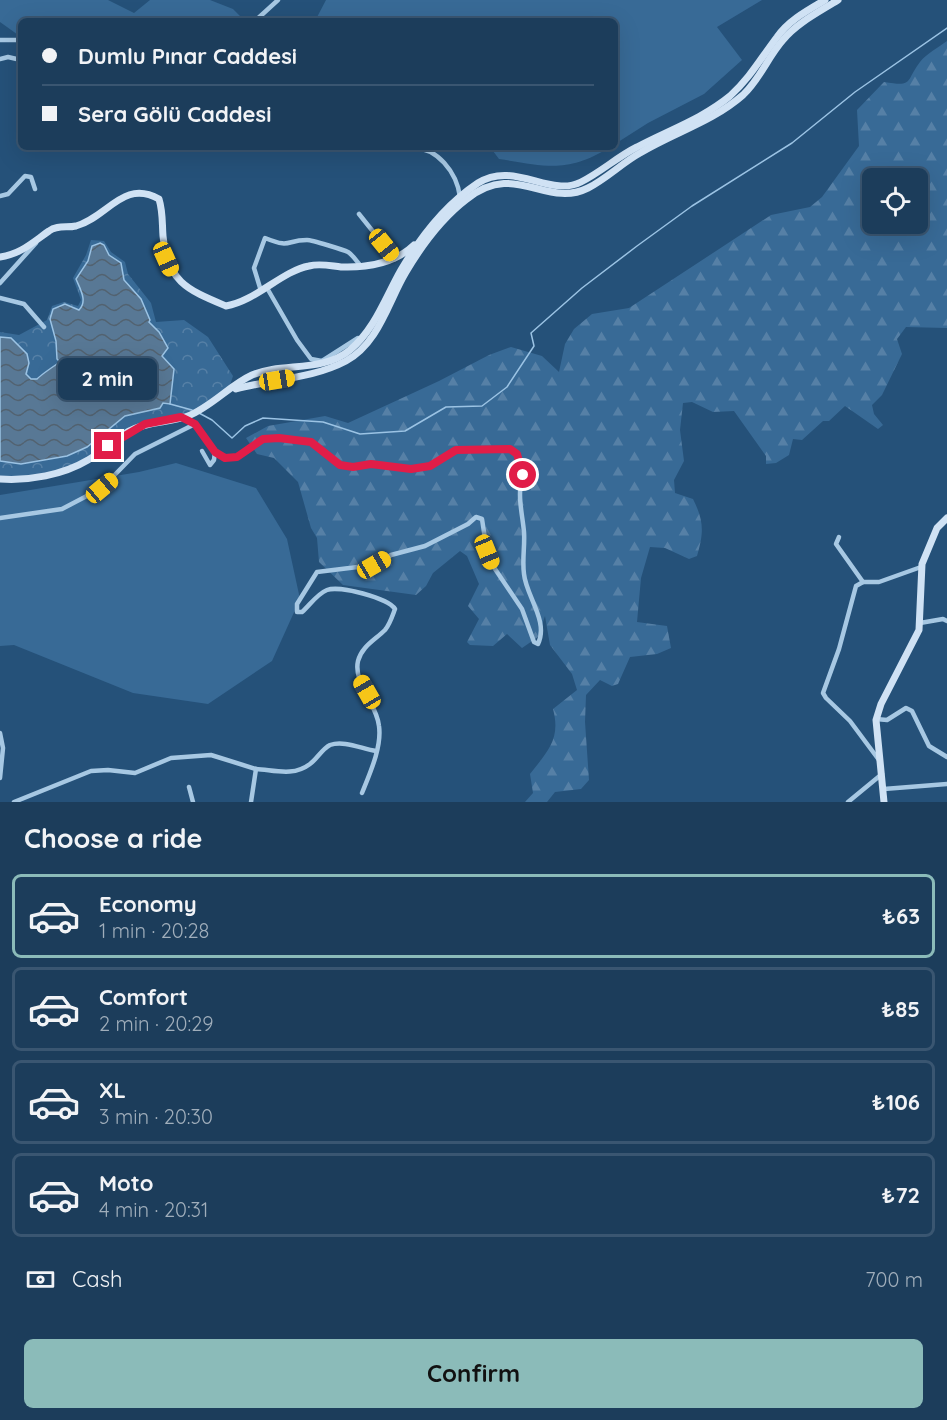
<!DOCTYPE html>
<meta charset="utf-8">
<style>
:root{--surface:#1c3d5b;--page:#254461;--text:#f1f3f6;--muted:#a0aebb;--line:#3a5671;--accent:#8bbbb9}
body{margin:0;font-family:Quicksand,sans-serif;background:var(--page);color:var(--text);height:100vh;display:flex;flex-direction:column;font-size:22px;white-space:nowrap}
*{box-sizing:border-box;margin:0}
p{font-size:20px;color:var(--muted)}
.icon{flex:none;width:33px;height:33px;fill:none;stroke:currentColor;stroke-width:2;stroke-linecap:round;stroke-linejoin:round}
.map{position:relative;height:802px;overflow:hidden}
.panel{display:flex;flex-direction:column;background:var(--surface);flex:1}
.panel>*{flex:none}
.hud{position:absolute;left:18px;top:18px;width:600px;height:132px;border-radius:9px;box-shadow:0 6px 24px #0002,0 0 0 2px var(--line);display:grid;align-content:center;height:132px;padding:0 24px;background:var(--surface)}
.tools{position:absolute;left:862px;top:168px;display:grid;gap:12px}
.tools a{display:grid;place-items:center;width:66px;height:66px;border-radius:9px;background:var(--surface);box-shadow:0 6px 24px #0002,0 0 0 2px var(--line);font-size:30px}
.end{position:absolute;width:27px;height:27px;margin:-14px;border:8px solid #e11d48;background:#fff;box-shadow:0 0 0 3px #fff}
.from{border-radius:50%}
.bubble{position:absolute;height:42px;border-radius:9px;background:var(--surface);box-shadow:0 6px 24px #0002,0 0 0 2px var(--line);font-size:20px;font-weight:700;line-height:42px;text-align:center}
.car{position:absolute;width:18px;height:36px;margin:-18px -9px;border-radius:8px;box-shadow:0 0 4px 2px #0007;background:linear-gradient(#f5c518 24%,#345 0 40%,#f5c518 0 76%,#345 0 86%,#f5c518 0)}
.hud b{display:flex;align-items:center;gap:21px;height:57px;font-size:22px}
.hud b+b{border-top:2px solid var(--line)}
.hud i{width:15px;height:15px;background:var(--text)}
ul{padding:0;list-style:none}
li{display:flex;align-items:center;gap:18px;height:84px;margin:0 12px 9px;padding:0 12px;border:3px solid var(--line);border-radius:9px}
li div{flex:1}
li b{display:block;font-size:22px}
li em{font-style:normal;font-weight:700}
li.on{border-color:var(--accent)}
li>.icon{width:54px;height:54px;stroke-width:1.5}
h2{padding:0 24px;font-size:27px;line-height:72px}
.pay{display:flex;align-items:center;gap:15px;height:66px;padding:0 24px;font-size:22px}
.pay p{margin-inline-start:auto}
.action{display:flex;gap:12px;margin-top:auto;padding:12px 24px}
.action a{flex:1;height:69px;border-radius:9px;background:var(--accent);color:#111;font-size:24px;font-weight:700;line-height:69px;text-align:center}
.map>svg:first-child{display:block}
</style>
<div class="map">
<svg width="947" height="802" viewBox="0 0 947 802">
<defs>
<pattern id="forest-firs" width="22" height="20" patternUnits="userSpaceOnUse" patternTransform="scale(1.5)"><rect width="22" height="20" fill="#386a96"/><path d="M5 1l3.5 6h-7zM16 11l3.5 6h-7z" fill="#5680a6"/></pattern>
<pattern id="park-crowns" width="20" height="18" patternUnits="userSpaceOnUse" patternTransform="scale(1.5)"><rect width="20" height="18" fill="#386a96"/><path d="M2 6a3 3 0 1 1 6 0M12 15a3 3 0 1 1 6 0" fill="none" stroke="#5680a6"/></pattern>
<pattern id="water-waves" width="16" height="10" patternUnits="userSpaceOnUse" patternTransform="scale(1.5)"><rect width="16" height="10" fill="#587895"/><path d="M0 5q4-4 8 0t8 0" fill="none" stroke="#526270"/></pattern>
</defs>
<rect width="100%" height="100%" fill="#255179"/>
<g fill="#386a96">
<polygon points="0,0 108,0 134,13 150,0 210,0 233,9 245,21 21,21 21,37 0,22"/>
<polygon points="326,0 762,0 717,27 742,60 704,94 648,123 615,144 615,21 315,21"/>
<path d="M490,147h120c-43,27 -64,19 -111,12z"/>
<polygon points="176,463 256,488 287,539 300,599 272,661 208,704 133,693 14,645 0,646 0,495 139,472"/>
</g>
<path fill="url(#forest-firs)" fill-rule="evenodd" d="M947,41v287l-41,-1 -9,12 5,15 -20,41 -10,10 2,9 9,11 -5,4 -33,-23 -16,15h-6l-21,19 -9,-1 -4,16 -13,8 -10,1v-8l-32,-45 -21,1 -21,-10 -9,1 -3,27 4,31 -10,19 1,13 18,6c11,22 11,33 4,57l-8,3 -24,-11 -15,-1 -9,31 -4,44 30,4 4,22 -14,6 -27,3 -12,27 -6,2 -12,-6 -14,15 -1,27 4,58 -8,9 -26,3 -8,10h-22l8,-9 -3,-19c18,-23 31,-35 23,-65l24,-19 -5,-16 -22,-29 -5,-29 -7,21 -16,11 -15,-14 -14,12 -23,-1 -3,-3 12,-23 -11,-13 11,-22 -12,-28 -7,-5 -27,22 -7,13 -10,9 -73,-10 -24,-23 -2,-24 -6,-10 -13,-46 -24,-24 -17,-4 -11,-16 22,-12 57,-10 23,7 91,-42 50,-26 22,-8 31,9 17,16 6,-28 9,-15 18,-15 37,-6 142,-93 39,-8 12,-10 37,-51 -2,-36 27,-28c30,5 21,0 36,-20 6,-8 19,-15 27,-21zM873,178h45v46h-45z"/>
<polygon fill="url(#park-crowns)" points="91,240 104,241 111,252 125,262 128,274 151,303 156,322 184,320 208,337 233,376 228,391 190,415 145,424 70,470 0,479 0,332 19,335 47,320 52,306 64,302 78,306 81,300 73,278 86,255"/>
<path fill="url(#water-waves)" stroke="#9bc3e4" stroke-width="1.5" d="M100,243l4,2 5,10 12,8 3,17 17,19 9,21 -1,2 10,10 9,16 -6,8 12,13 -4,35 -7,-1 -3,5 -35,8 -38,31 -20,9 -46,8 -21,-3v-124l11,1 16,16 2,9 -3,11 5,5h6c4,-4 17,-13 23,-17l-3,-3 -1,-18 -6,-22 3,-10 12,-5 14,6c9,-9 1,-21 -3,-31l12,-18 4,-15z"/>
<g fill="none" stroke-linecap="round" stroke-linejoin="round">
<g stroke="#9bc3e4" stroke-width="1.5">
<polyline points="170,404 192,410"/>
<polyline points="199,413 212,420 232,438 245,426 263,418 323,422 360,434 405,431 446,407 482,406 507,387 534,346 531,333 582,288 637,246 692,206 792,143 855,92 947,28"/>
</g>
<g stroke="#a7c8e3" stroke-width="4.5">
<polyline points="255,21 278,0"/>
<polyline points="0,40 21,40"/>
<polyline points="0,59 8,57 21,60"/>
<path d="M411,148c26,-2 46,25 49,49"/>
<polyline points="0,196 8,194 25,176 31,177 35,189"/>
<polyline points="359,214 395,259"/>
<polyline points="0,283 36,243"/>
<polyline points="267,288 297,340 311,359 322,361 358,338"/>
<path d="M261,291l-7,-23 11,-30c27,11 20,2 42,2 5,0 37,10 41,12 5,3 9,10 13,14"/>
<polyline points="0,298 24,304 44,327"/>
<path d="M183,418l12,6 20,27 10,7 13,-1 25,-18 16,-1 32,4 29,23 13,2 18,-3 40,5 19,-2 27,-17 53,-1c16,11 10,29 10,46 0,12 3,25 4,37 1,14 -2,28 0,42 2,22 25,47 14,70l-4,-2 -12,-33 -29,-43 -6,-14 -5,-33 -6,-2 -8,7 -43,22 -34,9 -17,10 -57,7 -20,32v8h5c8,-7 15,-18 25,-22 12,-5 61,8 68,19 -3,8 -5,15 -10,21 -10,10 -23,16 -27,31 -5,22 19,43 21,65 3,21 -9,47 -17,67"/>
<polyline points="202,451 210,465 214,460 215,451"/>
<polyline points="0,518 62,509 102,488 135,454 195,424"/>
<polyline points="839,537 836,544 863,582"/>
<polyline points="920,623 943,619 947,621"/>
<polyline points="876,719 887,720 906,708 912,711 929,746 947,757"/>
<polyline points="0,733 3,748 0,778"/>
<polyline points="879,760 850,721 826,698 823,693 839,649 856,586 863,582 879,582 921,567"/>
<polyline points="189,787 193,802"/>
<polyline points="884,789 947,784"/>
<polyline points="14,802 91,771 108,770 135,773 171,758 211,755 256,769"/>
<path d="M251,802l5,-33c18,1 37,8 54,-5 7,-5 12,-15 20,-19 14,-5 32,4 46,6"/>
<polyline points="848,802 882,774"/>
</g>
<g stroke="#d0e2f4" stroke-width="7">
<path d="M0,257c21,-3 33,-15 49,-26 8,-6 18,-3 27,-5 32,-9 47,-47 83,-27 4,13 3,24 4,37 4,46 25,54 63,70 30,-5 56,-35 83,-40 11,-3 22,0 32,1 27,1 53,-3 73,-22"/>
<path d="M236,389c36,-10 76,-10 110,-28 33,-18 42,-59 60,-89 16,-27 36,-54 61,-73 48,-39 79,10 121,-11 18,-9 34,-25 52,-35 35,-21 72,-31 103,-58 17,-16 25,-38 40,-55 14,-17 36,-28 55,-40"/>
<path d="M0,479c29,2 63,-4 88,-19 15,-8 27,-21 41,-29 19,-10 40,-8 59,-15 23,-9 42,-31 64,-41 31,-13 70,-2 98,-25 25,-21 35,-52 51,-80 20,-34 44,-65 77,-87 36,-23 72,15 103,-1 20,-10 36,-25 56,-35 32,-17 65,-28 93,-51 20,-18 31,-38 47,-59 12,-17 31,-27 48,-37"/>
<polyline points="884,802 876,720 881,704 919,630 922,564 937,528 947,518"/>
</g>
</g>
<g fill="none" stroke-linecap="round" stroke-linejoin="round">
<polyline stroke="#e11d48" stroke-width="8" points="108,446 145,424 181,417 195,424 215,452 225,458 237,457 263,439 279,438 311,442 340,465 353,467 371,464 411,469 430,466 456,450 510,449 517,454 523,475"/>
</g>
</svg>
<div class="tools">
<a><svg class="icon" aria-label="locate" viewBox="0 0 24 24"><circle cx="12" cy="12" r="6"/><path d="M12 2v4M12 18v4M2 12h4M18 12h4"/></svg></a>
</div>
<i class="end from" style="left:523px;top:475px"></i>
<i class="end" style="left:108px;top:446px"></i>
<div class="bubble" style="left:58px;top:358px;width:99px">2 min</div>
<i class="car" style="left:384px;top:245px;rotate:141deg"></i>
<i class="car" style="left:166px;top:259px;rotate:156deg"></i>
<i class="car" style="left:277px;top:380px;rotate:81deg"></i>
<i class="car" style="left:102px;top:488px;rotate:50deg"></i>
<i class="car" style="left:487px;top:552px;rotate:158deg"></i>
<i class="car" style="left:374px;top:565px;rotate:60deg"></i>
<i class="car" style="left:367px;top:692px;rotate:330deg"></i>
<div class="hud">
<b><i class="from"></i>Dumlu Pınar Caddesi</b>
<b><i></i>Sera Gölü Caddesi</b>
</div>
</div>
<section class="panel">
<h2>Choose a ride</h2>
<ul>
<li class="on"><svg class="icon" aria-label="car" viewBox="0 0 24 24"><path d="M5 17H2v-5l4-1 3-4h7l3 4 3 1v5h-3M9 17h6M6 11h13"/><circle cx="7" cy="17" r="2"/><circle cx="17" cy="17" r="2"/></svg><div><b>Economy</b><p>1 min · 20:28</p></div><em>₺63</em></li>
<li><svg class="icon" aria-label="car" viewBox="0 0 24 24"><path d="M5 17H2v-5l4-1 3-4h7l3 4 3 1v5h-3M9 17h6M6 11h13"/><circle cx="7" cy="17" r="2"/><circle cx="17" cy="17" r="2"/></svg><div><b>Comfort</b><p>2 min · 20:29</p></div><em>₺85</em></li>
<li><svg class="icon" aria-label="car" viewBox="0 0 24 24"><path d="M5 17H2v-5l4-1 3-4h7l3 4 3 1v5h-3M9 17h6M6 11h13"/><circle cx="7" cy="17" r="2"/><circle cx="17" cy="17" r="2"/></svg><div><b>XL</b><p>3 min · 20:30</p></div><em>₺106</em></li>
<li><svg class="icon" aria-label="car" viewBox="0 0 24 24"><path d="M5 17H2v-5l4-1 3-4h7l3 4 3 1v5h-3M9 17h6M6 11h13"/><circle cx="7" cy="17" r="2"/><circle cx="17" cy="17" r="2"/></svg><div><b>Moto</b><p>4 min · 20:31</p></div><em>₺72</em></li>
</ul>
<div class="pay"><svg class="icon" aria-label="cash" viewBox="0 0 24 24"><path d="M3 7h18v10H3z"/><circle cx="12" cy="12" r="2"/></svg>Cash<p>700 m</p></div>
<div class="action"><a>Confirm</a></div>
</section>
